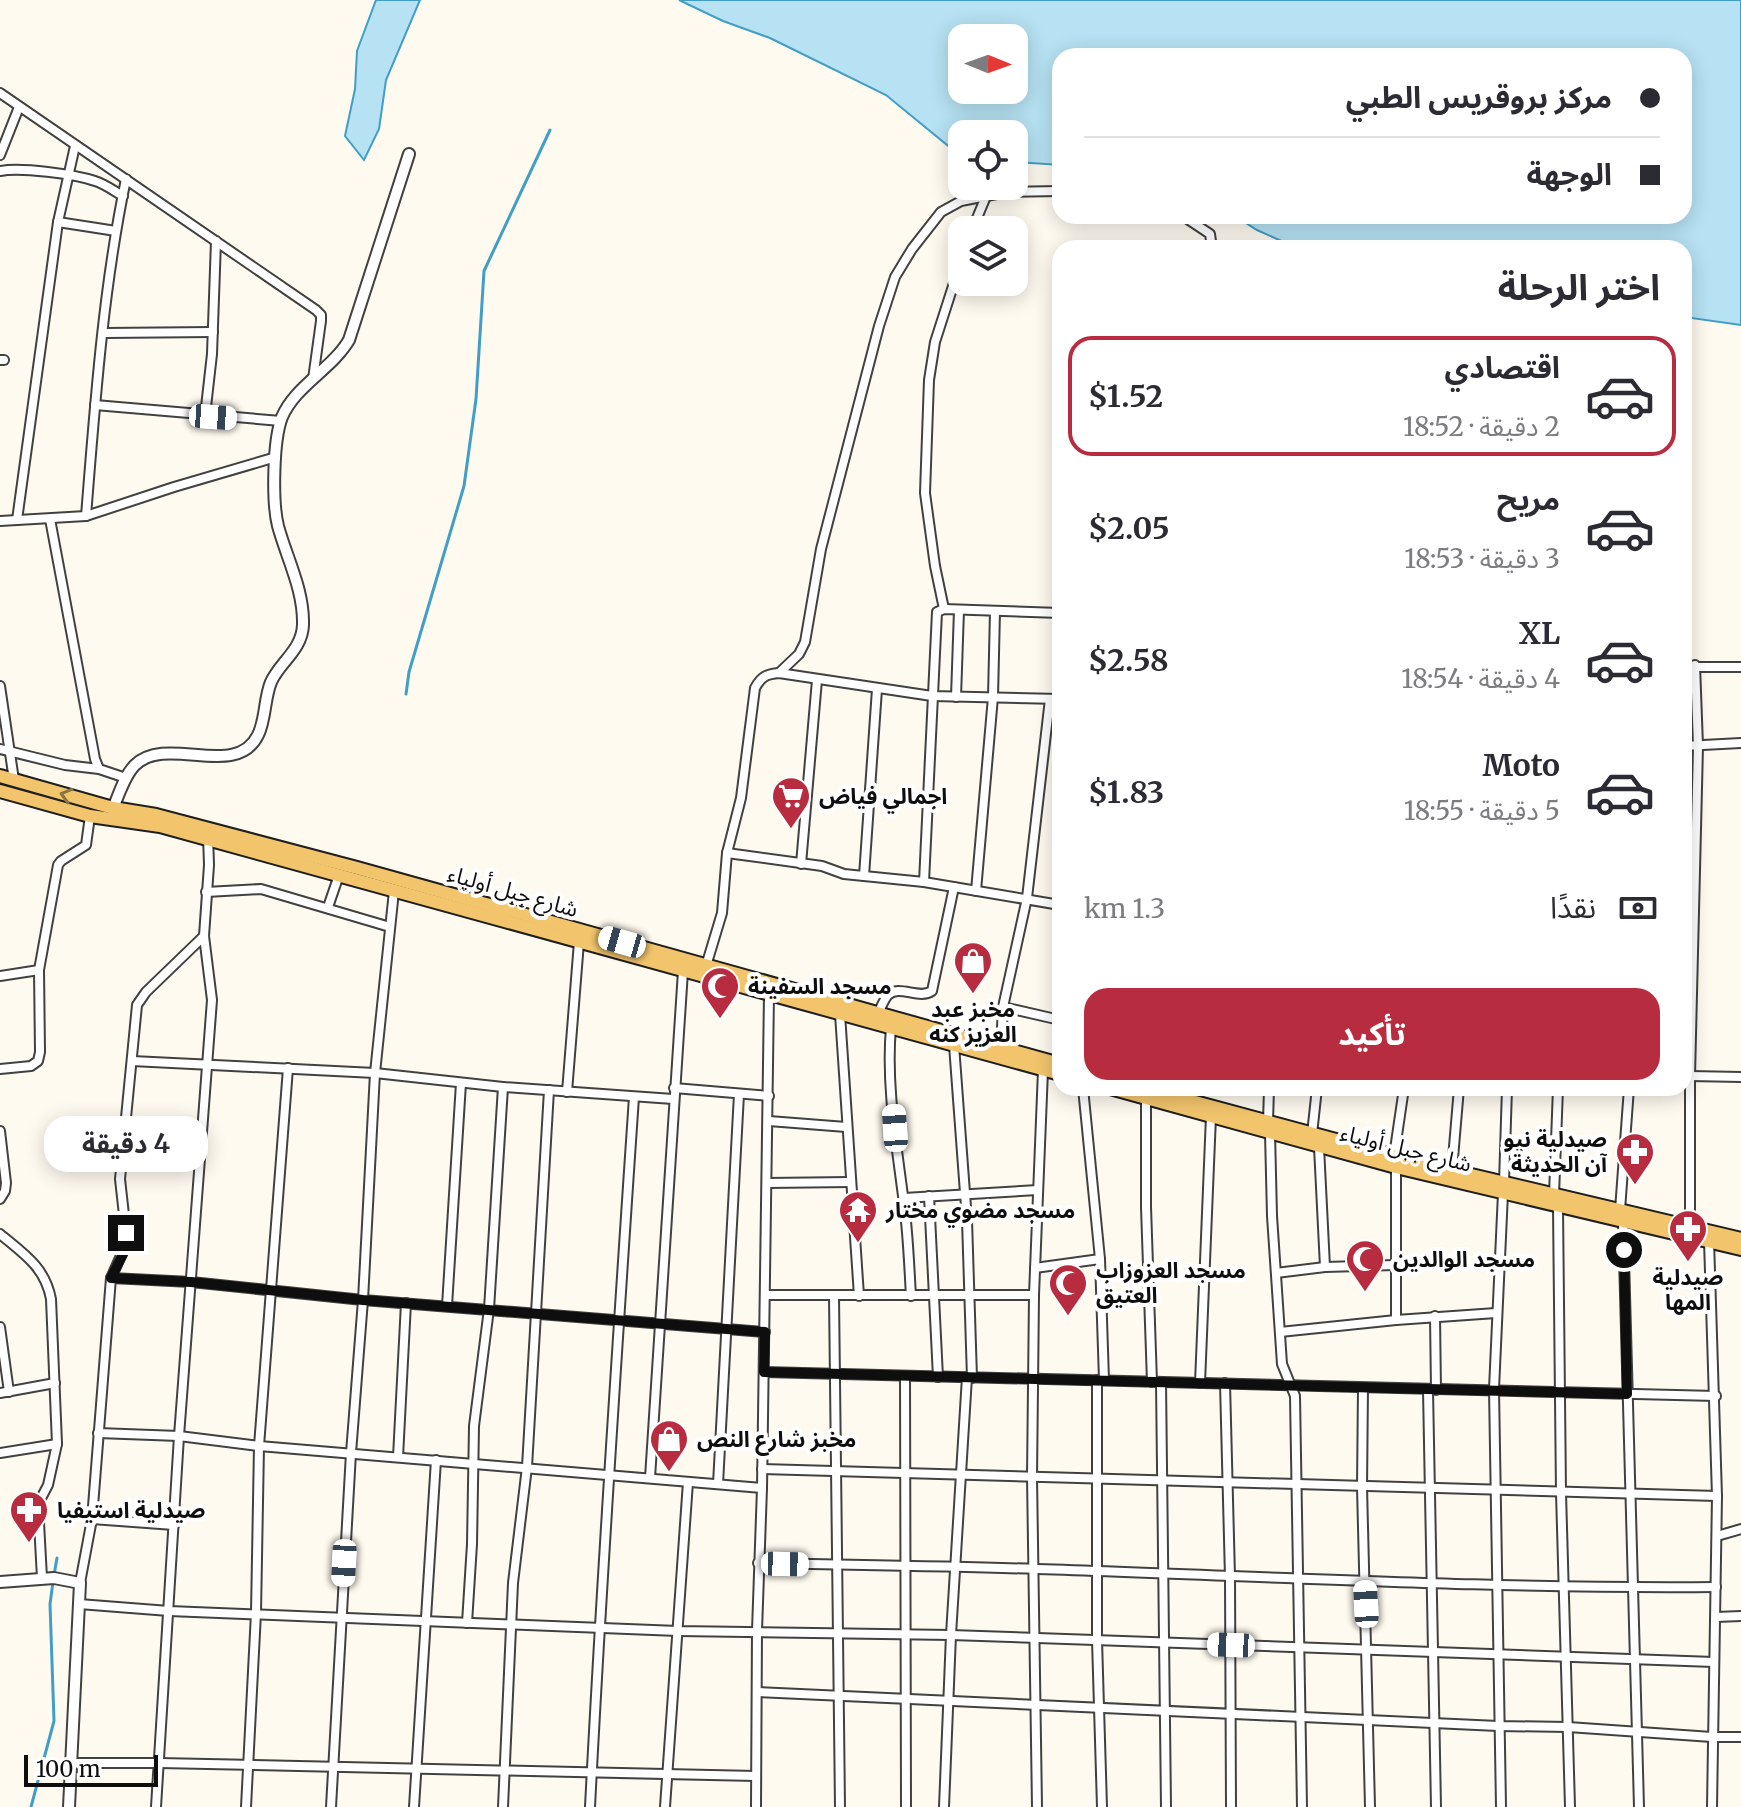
<!DOCTYPE html>
<html lang="ar">
<meta charset="utf-8">
<style>
:root{--surface:#fff;--page:#f2f2f3;--text:#2b2b33;--muted:#7c7c81;--line:#e1e1e2;--accent:#b82c3f}
body{margin:0;font-family:Merriweather,"Noto Sans Arabic",serif;background:var(--page);color:var(--text);direction:rtl;height:100vh;display:flex;flex-direction:column;font-size:30px;white-space:nowrap}
*{box-sizing:border-box;margin:0}
p{font-size:26px;color:var(--muted)}
.icon{flex:none;width:44px;height:44px;fill:none;stroke:currentColor;stroke-width:2;stroke-linecap:round;stroke-linejoin:round}
.map{position:relative;flex:1;overflow:hidden;direction:ltr}
.drawer{position:absolute;left:1052px;top:240px;width:640px;height:856px;display:flex;flex-direction:column;background:var(--surface);border-radius:24px;box-shadow:0 4px 20px #0003;direction:rtl}
.drawer>*{flex:none}
.banner{position:absolute;left:1052px;top:48px;width:640px;height:176px;border-radius:24px;box-shadow:0 4px 20px #0003;direction:rtl;display:grid;align-content:center;height:176px;padding:0 32px;background:var(--surface)}
.needle{width:52px;rotate:91deg}
.controls{position:absolute;left:948px;top:24px;display:grid;gap:16px}
.controls a{display:grid;place-items:center;width:80px;height:80px;border-radius:16px;background:var(--surface);box-shadow:0 4px 20px #0003;font-size:40px}
.scale{position:absolute;left:24px;bottom:20px;width:134px;box-sizing:border-box;padding-left:8px;border:4px solid #0e0e0e;border-top:0;font-size:22px;line-height:28px;white-space:nowrap;color:#0e0e0e;-webkit-text-stroke:6px #fff;paint-order:stroke}
.end{position:absolute;width:36px;height:36px;margin:-18px;border:10px solid #0e0e0e;background:#fff;box-shadow:0 0 0 4px #fff}
.from{border-radius:50%}
.bubble{position:absolute;height:56px;border-radius:24px;background:var(--surface);box-shadow:0 4px 20px #0003;font-size:26px;font-weight:700;line-height:56px;text-align:center;direction:rtl}
.car{position:absolute;width:24px;height:48px;margin:-24px -12px;border-radius:10px;box-shadow:0 0 6px 2px #0007;background:linear-gradient(#fff 24%,#345 0 40%,#fff 0 76%,#345 0 86%,#fff 0)}
.banner b{display:flex;align-items:center;gap:28px;height:76px;font-size:30px}
.banner b+b{border-top:2px solid var(--line)}
.banner i{width:20px;height:20px;background:var(--text)}
ul{padding:0;list-style:none}
li{display:flex;align-items:center;gap:24px;height:120px;margin:0 16px 12px;padding:0 16px;border:4px solid transparent;border-radius:24px}
li div{flex:1}
li b{display:block;font-size:30px}
li em{font-style:normal;font-weight:700}
li.active{border-color:var(--accent)}
li>.icon{width:72px;height:72px;stroke-width:1.5}
h2{padding:0 32px;font-size:36px;line-height:96px}
.pay{display:flex;align-items:center;gap:20px;height:88px;padding:0 32px;font-size:30px}
.pay p{margin-inline-start:auto}
.button{display:flex;gap:16px;margin-top:auto;padding:16px 32px}
.button a{flex:1;height:92px;border-radius:24px;background:var(--accent);color:#fff;font-size:32px;font-weight:700;line-height:92px;text-align:center}
.map>svg:first-child{display:block}
</style>
<div class="map">
<svg width="1741" height="1807" viewBox="0 0 1741 1807">
<rect width="100%" height="100%" fill="#fefaf0"/>
<g fill="#b6e2f3" stroke="#419ec7" stroke-width="2" fill-rule="evenodd">
<polygon points="376,0 420,0 386,80 379,129 364,160 345,136 355,89 357,51"/>
<path d="M679,0h1062v325l-57,-8v-69h-387l-40,-18 -22,-14h449v-160h-624v109l-45,-3 -1,-28h-52v18l-10,-3 -66,-54 -116,-57 -47,-17zM962,38h52v52h-52z"/>
</g>
<g fill="none" stroke-linecap="round" stroke-linejoin="round">
<g stroke="#419ec7" stroke-width="3">
<polyline points="406,694 409,672 464,486 476,399 484,271 550,130"/>
<polyline points="54,1575 57,1558"/>
<polyline points="31,1807 54,1721 50,1604 53,1582"/>
</g>
<defs>
<g id="minor">
<polyline points="0,93 316,310 321,315 321,321 313,379"/>
<polyline points="0,155 19,107"/>
<path d="M0,171c21,-4 74,3 95,10 10,3 19,10 28,15"/>
<polyline points="1183,216 1210,234 1212,248"/>
<polyline points="58,222 116,231"/>
<polyline points="972,230 987,194"/>
<polyline points="104,333 213,332"/>
<polyline points="0,360 4,360"/>
<polyline points="95,405 281,421"/>
<polyline points="205,416 212,354 216,241"/>
<path d="M86,516c9,-112 17,-227 40,-337"/>
<polyline points="50,519 95,759 99,769 126,778"/>
<polyline points="17,520 58,222 75,146"/>
<polyline points="0,521 86,516 174,487 276,457"/>
<polyline points="944,609 935,566 925,493 929,380 935,342 962,258"/>
<polyline points="1684,667 1741,667"/>
<polyline points="779,673 799,654 805,642 821,549 879,326 895,277 912,249 941,212 961,201 1007,192 1060,191"/>
<polyline points="0,686 14,780"/>
<polyline points="956,697 959,610"/>
<polyline points="1684,746 1741,743"/>
<polyline points="0,749 65,765 99,769"/>
<polyline points="727,853 822,866 844,874 924,882 1060,905"/>
<polyline points="801,864 817,680"/>
<polyline points="864,876 877,689"/>
<polyline points="924,882 937,612 944,609 1060,613"/>
<polyline points="976,891 993,697 995,611"/>
<polyline points="206,892 261,889 390,927"/>
<polyline points="328,907 339,875"/>
<path d="M706,966l16,-53 5,-60 14,-55 14,-110c6,-11 11,-14 24,-15l153,23 128,3"/>
<polyline points="0,976 39,970 58,865 61,861 86,845 90,816"/>
<polyline points="1003,1007 1060,1020"/>
<path d="M878,1013c3,-5 6,-14 10,-18 11,-11 31,5 44,-4l22,-104"/>
<polyline points="840,1014 859,1296"/>
<path d="M891,1027c-5,56 5,114 12,169 5,33 6,67 8,100"/>
<polyline points="954,1045 967,1220 972,1378"/>
<polyline points="1001,1047 1003,1007 1027,898 1050,699"/>
<polyline points="132,1061 375,1073 503,1087 673,1099"/>
<polyline points="0,1069 31,1066 38,1061 40,1052 39,970"/>
<polyline points="1690,1076 1741,1077"/>
<polyline points="674,1088 769,1096"/>
<polyline points="1083,1088 1100,1259 1104,1380"/>
<polyline points="567,1092 579,942"/>
<polyline points="1146,1098 1146,1207 1152,1382"/>
<polyline points="769,1121 846,1127"/>
<polyline points="1268,1122 1269,1088"/>
<polyline points="0,1131 6,1183 5,1191 0,1199"/>
<polyline points="1270,1133 1272,1216 1282,1364 1295,1396 1302,1807"/>
<polyline points="1312,1134 1317,1088"/>
<polyline points="1319,1147 1325,1267"/>
<polyline points="1394,1156 1404,1088"/>
<polyline points="1452,1170 1459,1088"/>
<polyline points="767,1183 851,1182"/>
<polyline points="1504,1183 1507,1088"/>
<polyline points="1554,1195 1558,1088"/>
<polyline points="929,1196 938,1377"/>
<polyline points="904,1198 1038,1190"/>
<polyline points="1558,1207 1561,1493 1570,1807"/>
<polyline points="1620,1210 1629,1088"/>
<polyline points="1623,1221 1639,1807"/>
<polyline points="1690,1227 1690,1076 1698,746 1695,665"/>
<path d="M0,1234c24,20 45,33 51,65l6,145 -9,41 -10,19 4,74"/>
<polyline points="1709,1240 1717,1496 1712,1807"/>
<polyline points="1035,1268 1100,1259"/>
<polyline points="1276,1273 1325,1267 1395,1265"/>
<polyline points="111,1278 191,1282 363,1300 765,1332"/>
<polyline points="765,1295 1034,1295"/>
<polyline points="834,1296 840,1807"/>
<polyline points="447,1306 461,1083"/>
<polyline points="1435,1316 1436,1390"/>
<polyline points="1396,1320 1396,1167"/>
<polyline points="0,1327 9,1392"/>
<polyline points="1280,1332 1396,1320 1496,1313"/>
<polyline points="764,1372 1716,1396"/>
<polyline points="905,1376 906,1807"/>
<polyline points="1097,1380 1097,1640 1102,1807"/>
<polyline points="1161,1382 1166,1807"/>
<polyline points="1200,1383 1211,1116"/>
<polyline points="1225,1383 1230,1577 1231,1807"/>
<polyline points="1363,1388 1362,1487 1370,1807"/>
<polyline points="1428,1390 1436,1807"/>
<polyline points="0,1393 55,1383"/>
<polyline points="98,1433 179,1436 259,1446 762,1488"/>
<polyline points="0,1453 57,1444"/>
<polyline points="398,1457 406,1303"/>
<polyline points="762,1469 1717,1496"/>
<polyline points="650,1478 683,971"/>
<polyline points="718,1484 739,1094"/>
<polyline points="92,1519 174,1525"/>
<polyline points="1717,1536 1741,1529"/>
<path d="M758,1563c93,2 186,3 279,6 227,7 453,20 679,18"/>
<polyline points="80,1583 92,1519 111,1278 127,1242 120,1179 137,1005 146,992 204,936"/>
<polyline points="79,1604 169,1611 678,1631 951,1635 1714,1662"/>
<polyline points="1716,1617 1741,1616"/>
<polyline points="467,1623 472,1544 474,1426 489,1309 503,1087"/>
<polyline points="757,1692 1498,1726 1568,1727 1712,1737 1741,1737"/>
<polyline points="70,1763 159,1763 756,1776"/>
<polyline points="156,1807 179,1436 212,1000 204,936 209,865 208,835"/>
<polyline points="246,1807 256,1613 259,1446 288,1068"/>
<polyline points="331,1807 351,1453 363,1300 375,1073 394,891"/>
<polyline points="414,1807 436,1460"/>
<polyline points="503,1807 513,1583 527,1467 549,1090"/>
<path d="M590,1807c12,-237 28,-474 44,-710"/>
<polyline points="665,1807 688,1482"/>
<polyline points="756,1807 757,1631 762,1488 769,994"/>
<polyline points="944,1807 951,1635 967,1377"/>
<polyline points="1037,1807 1032,1477 1034,1295 1043,1070"/>
<polyline points="1501,1807 1494,1389 1503,1193"/>
</g>
<g id="tertiary">
<path d="M113,808c6,-13 11,-32 22,-43 32,-31 101,15 123,-30 8,-16 6,-36 13,-53 9,-20 31,-32 32,-57 1,-35 -16,-66 -25,-99 -6,-24 -5,-86 4,-109 13,-31 50,-48 67,-77l60,-186"/>
<polyline points="0,1582 54,1578 80,1583 69,1807"/>
</g>
<g id="primary">
<polyline points="0,776 113,808 156,815 357,868 1060,1064"/>
<polyline points="0,791 90,816 160,826 1060,1074"/>
<polyline points="1110,1088 1396,1167 1741,1249"/>
<polyline points="1143,1088 1429,1165 1741,1239"/>
</g>
</defs>
<use href="#minor" stroke="#414141" stroke-width="12"/>
<use href="#tertiary" stroke="#414141" stroke-width="14"/>
<use href="#primary" stroke="#1f1f1f" stroke-width="16"/>
<use href="#minor" stroke="#fff" stroke-width="8"/>
<use href="#tertiary" stroke="#fff" stroke-width="10"/>
<use href="#primary" stroke="#f2c56c" stroke-width="12"/>
</g>
<defs><path id="oneway-chevron" d="M-2-3.5L2.5 0L-2 3.5" fill="none" stroke-width="1.6" stroke-linecap="round" stroke-linejoin="round" transform="scale(2)"/></defs>
<use stroke="#8b7342" href="#oneway-chevron" transform="translate(66 795) rotate(-164)"/>
<g fill="none" stroke-linecap="round" stroke-linejoin="round">
<polyline stroke="#0e0e0e" stroke-width="10" points="126,1233 125,1250 111,1278 191,1282 363,1300 765,1332 764,1372 1627,1394 1624,1250"/>
</g>
<defs>
<symbol id="supermarket-pin" viewBox="-11 -11 22 30"><path d="M0 17L-7.5 6A9.5 9.5 0 1 1 7.5 6Z" fill="#b82c3f" stroke="#fff"/><path d="M-6-5.5h2.5l.6 2H6L4.5 2H-2.5L-4.4-4H-6ZM-1.5 3.2a1.3 1.3 0 1 0 .1 0ZM3 3.2a1.3 1.3 0 1 0 .1 0Z" fill="#fff"/></symbol>
<symbol id="shop-pin" viewBox="-11 -11 22 30"><path d="M0 17L-7.5 6A9.5 9.5 0 1 1 7.5 6Z" fill="#b82c3f" stroke="#fff"/><path d="M-5-2.5h2.3a2.7 3.5 0 0 1 5.4 0H5L5.5 6h-11ZM-1.5-2.5h3a1.5 2.3 0 0 0-3 0Z" fill="#fff"/></symbol>
<symbol id="mosque-pin" viewBox="-11 -11 22 30"><path d="M0 17L-7.5 6A9.5 9.5 0 1 1 7.5 6Z" fill="#b82c3f" stroke="#fff"/><path d="M3.5-4.9A6 6 0 1 0 3.5 4.9A5 5 0 1 1 3.5-4.9Z" fill="#fff"/></symbol>
<symbol id="pharmacy-pin" viewBox="-11 -11 22 30"><path d="M0 17L-7.5 6A9.5 9.5 0 1 1 7.5 6Z" fill="#b82c3f" stroke="#fff"/><path d="M-2-6h4v4h4v4h-4v4h-4v-4h-4v-4h4Z" fill="#fff"/></symbol>
<symbol id="temple-pin" viewBox="-11 -11 22 30"><path d="M0 17L-7.5 6A9.5 9.5 0 1 1 7.5 6Z" fill="#b82c3f" stroke="#fff"/><path d="M0-6L5-2H3V0L6.5 2.5H4V6H1.5V3h-3V6H-4V2.5H-6.5L-3 0V-2H-5Z" fill="#fff"/></symbol>
</defs>
<g fill-rule="evenodd">
<use href="#supermarket-pin" x="769" y="774" width="44" height="60"/>
<use href="#shop-pin" x="951" y="939" width="44" height="60"/>
<use href="#mosque-pin" x="698" y="964" width="44" height="60"/>
<use href="#pharmacy-pin" x="1613" y="1130" width="44" height="60"/>
<use href="#temple-pin" x="836" y="1188" width="44" height="60"/>
<use href="#pharmacy-pin" x="1666" y="1207" width="44" height="60"/>
<use href="#mosque-pin" x="1343" y="1237" width="44" height="60"/>
<use href="#mosque-pin" x="1046" y="1261" width="44" height="60"/>
<use href="#shop-pin" x="647" y="1417" width="44" height="60"/>
<use href="#pharmacy-pin" x="7" y="1488" width="44" height="60"/>
</g>
<g text-anchor="middle" stroke-width="8" stroke-linejoin="round" paint-order="stroke">
<g font-size="22" font-weight="bold" fill="#0e0e0e" stroke="#fff" text-anchor="start">
<text x="819" y="804">اجمالي فياض</text>
<text x="748" y="994">مسجد السفينة</text>
<text x="973" y="1017" text-anchor="middle">مخبز عبد<tspan x="973" dy="25">العزيز كنه</tspan></text>
<text x="1607" y="1147" text-anchor="end">صيدلية نيو<tspan x="1607" dy="25">آن الحديثة</tspan></text>
<text x="886" y="1218">مسجد مضوي مختار</text>
<text x="1393" y="1267">مسجد الوالدين</text>
<text x="1096" y="1278">مسجد العزوزاب<tspan x="1096" dy="25">العتيق</tspan></text>
<text x="1688" y="1285" text-anchor="middle">صيدلية<tspan x="1688" dy="25">المها</tspan></text>
<text x="697" y="1447">مخبز شارع النص</text>
<text x="57" y="1518">صيدلية استيفيا</text>
</g>
<g font-size="22" fill="#0e0e0e" stroke="#fff">
<text transform="translate(513 891) rotate(16)" y="8">شارع جبل أولياء</text>
<text transform="translate(1406 1148) rotate(14)" y="8">شارع جبل أولياء</text>
</g>
</g>
</svg>
<div class="controls">
<a><svg class="needle" viewBox="-14 -14 28 28"><path d="M0-13l5 13h-10z" fill="#e53935"/><path d="M0 13l5-13h-10z" fill="#7c7c81"/></svg></a>
<a><svg class="icon" aria-label="locate" viewBox="0 0 24 24"><circle cx="12" cy="12" r="6"/><path d="M12 2v4M12 18v4M2 12h4M18 12h4"/></svg></a>
<a><svg class="icon" aria-label="layers" viewBox="0 0 24 24"><path d="M12 4l9 5-9 5-9-5zM3 14l9 5 9-5"/></svg></a>
</div>
<div class="scale">100 m</div>
<i class="end from" style="left:1624px;top:1250px"></i>
<i class="end" style="left:126px;top:1233px"></i>
<div class="bubble" style="left:44px;top:1116px;width:164px">4 دقيقة</div>
<i class="car" style="left:213px;top:417px;rotate:94deg"></i>
<i class="car" style="left:622px;top:942px;rotate:286deg"></i>
<i class="car" style="left:895px;top:1128px;rotate:356deg"></i>
<i class="car" style="left:344px;top:1563px;rotate:183deg"></i>
<i class="car" style="left:785px;top:1564px;rotate:91deg"></i>
<i class="car" style="left:1366px;top:1604px;rotate:357deg"></i>
<i class="car" style="left:1231px;top:1645px;rotate:272deg"></i>
<div class="banner">
<b><i class="from"></i>مركز بروقريس الطبي</b>
<b><i></i>الوجهة</b>
</div>
<section class="drawer">
<h2>اختر الرحلة</h2>
<ul>
<li class="active"><svg class="icon" aria-label="car" viewBox="0 0 24 24"><path d="M5 17H2v-5l4-1 3-4h7l3 4 3 1v5h-3M9 17h6M6 11h13"/><circle cx="7" cy="17" r="2"/><circle cx="17" cy="17" r="2"/></svg><div><b>اقتصادي</b><p>2 دقيقة · 18:52</p></div><em>$1.52</em></li>
<li><svg class="icon" aria-label="car" viewBox="0 0 24 24"><path d="M5 17H2v-5l4-1 3-4h7l3 4 3 1v5h-3M9 17h6M6 11h13"/><circle cx="7" cy="17" r="2"/><circle cx="17" cy="17" r="2"/></svg><div><b>مريح</b><p>3 دقيقة · 18:53</p></div><em>$2.05</em></li>
<li><svg class="icon" aria-label="car" viewBox="0 0 24 24"><path d="M5 17H2v-5l4-1 3-4h7l3 4 3 1v5h-3M9 17h6M6 11h13"/><circle cx="7" cy="17" r="2"/><circle cx="17" cy="17" r="2"/></svg><div><b>XL</b><p>4 دقيقة · 18:54</p></div><em>$2.58</em></li>
<li><svg class="icon" aria-label="car" viewBox="0 0 24 24"><path d="M5 17H2v-5l4-1 3-4h7l3 4 3 1v5h-3M9 17h6M6 11h13"/><circle cx="7" cy="17" r="2"/><circle cx="17" cy="17" r="2"/></svg><div><b>Moto</b><p>5 دقيقة · 18:55</p></div><em>$1.83</em></li>
</ul>
<div class="pay"><svg class="icon" aria-label="cash" viewBox="0 0 24 24"><path d="M3 7h18v10H3z"/><circle cx="12" cy="12" r="2"/></svg>نقدًا<p>1.3 km</p></div>
<div class="button"><a>تأكيد</a></div>
</section>
</div>
